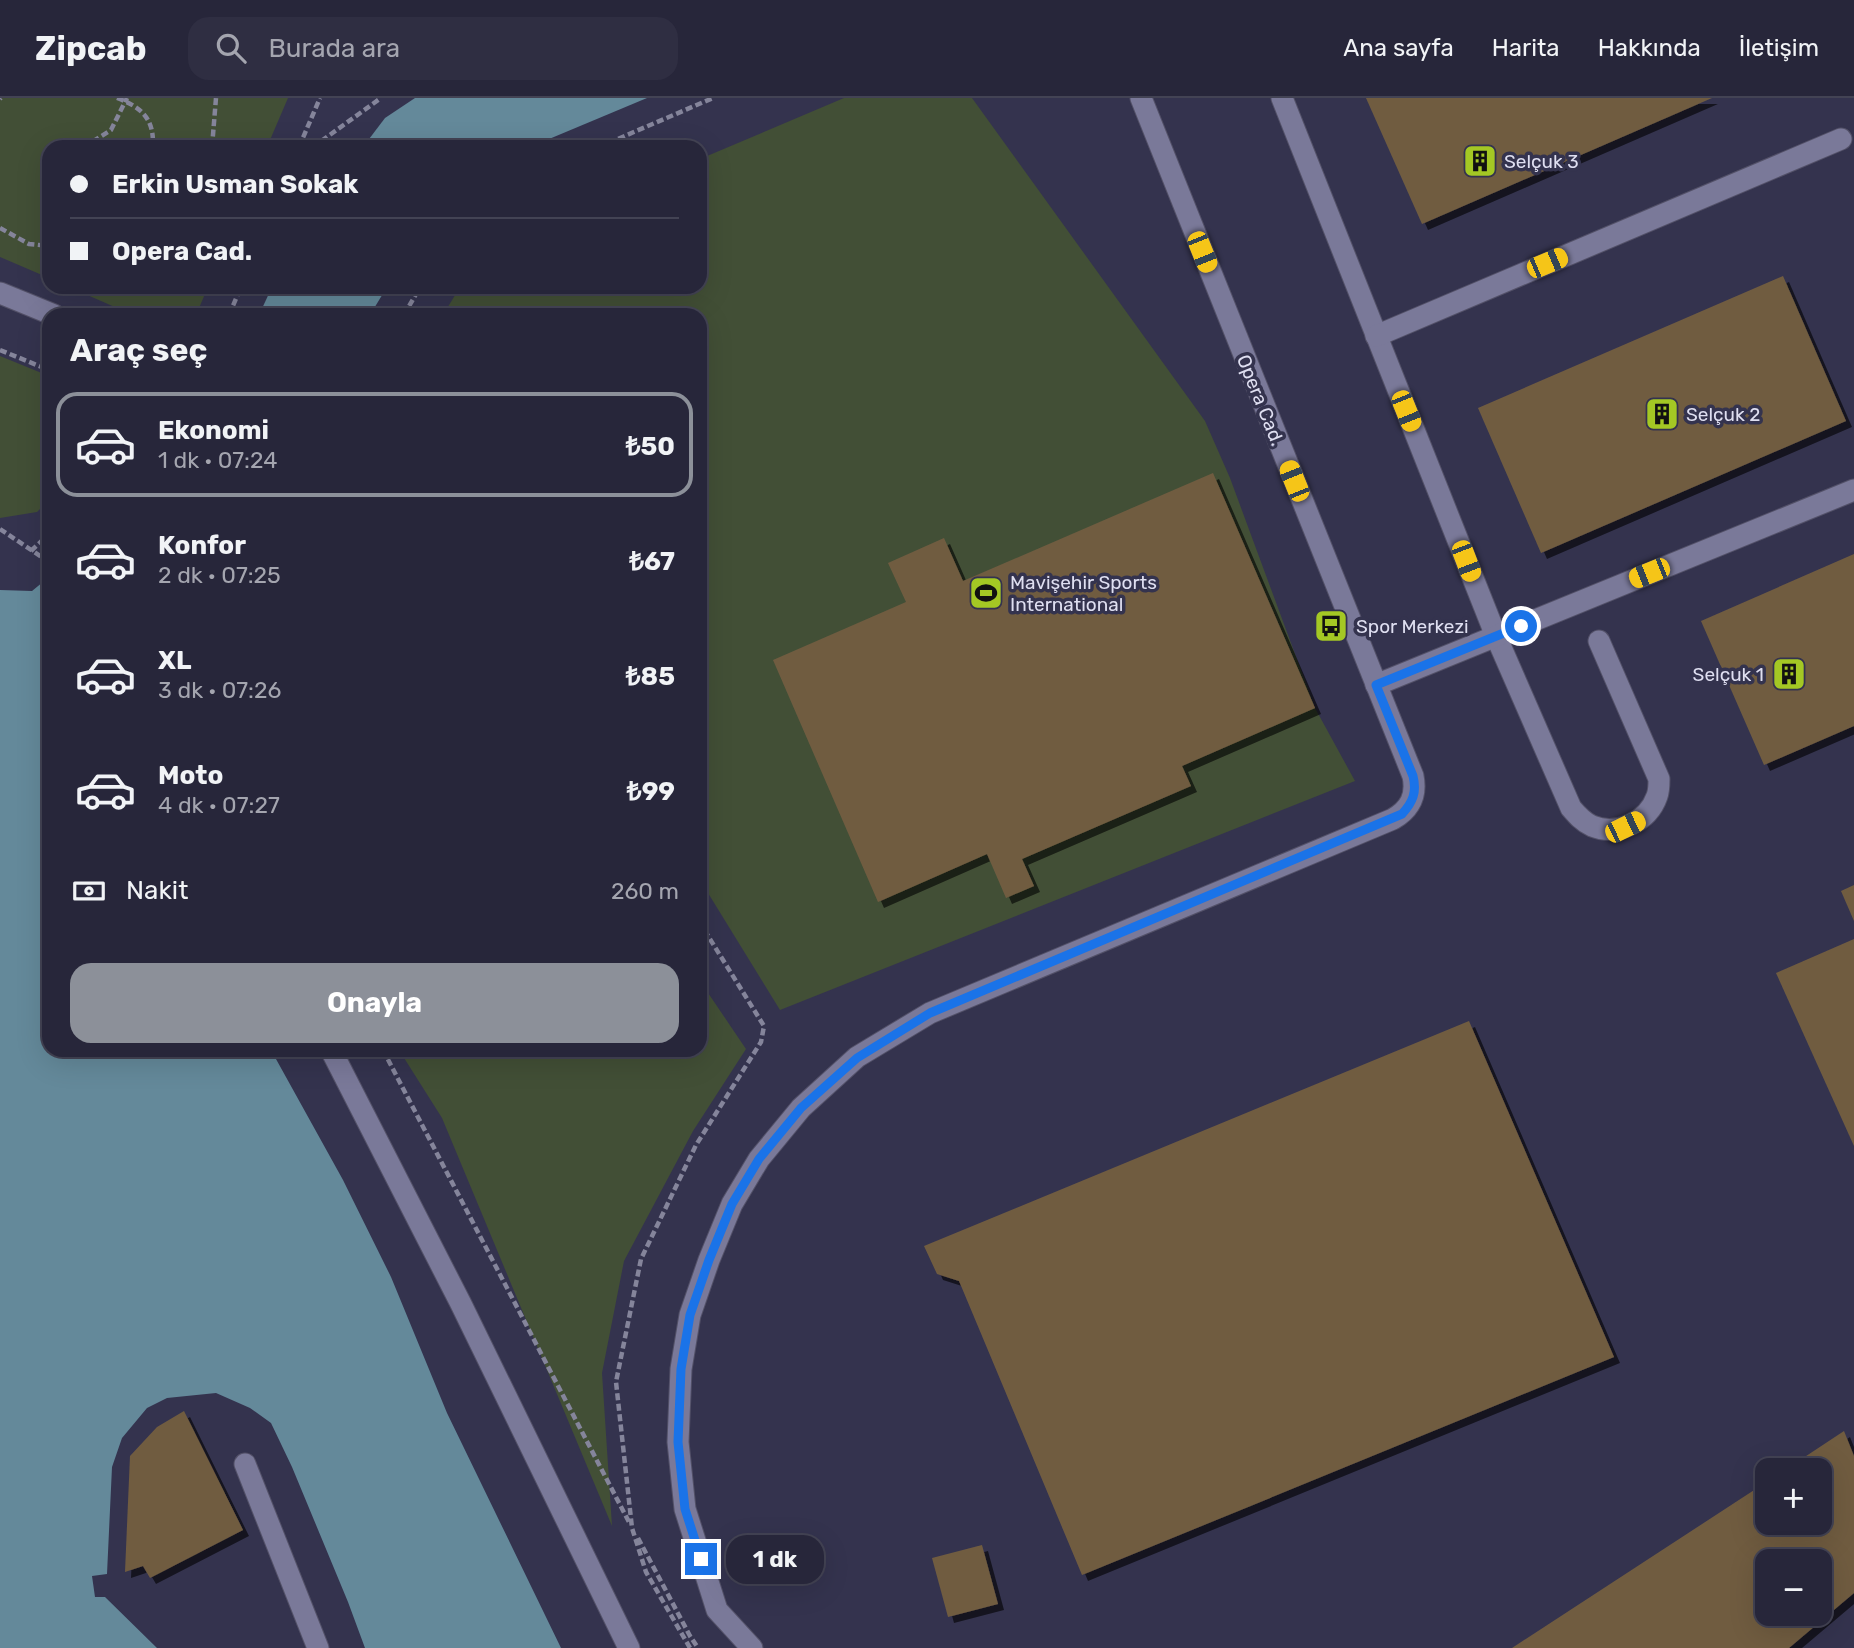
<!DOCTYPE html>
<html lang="tr">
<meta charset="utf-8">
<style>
:root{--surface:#27263a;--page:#2f2e42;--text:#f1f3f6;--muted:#a4a5af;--line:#434354;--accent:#8c9099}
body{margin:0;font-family:Rubik,sans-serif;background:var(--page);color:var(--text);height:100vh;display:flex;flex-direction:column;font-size:26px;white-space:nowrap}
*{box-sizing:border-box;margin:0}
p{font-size:23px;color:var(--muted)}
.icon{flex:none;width:38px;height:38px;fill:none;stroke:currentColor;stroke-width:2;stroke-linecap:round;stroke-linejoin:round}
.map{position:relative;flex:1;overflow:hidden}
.drawer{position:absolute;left:42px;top:210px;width:665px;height:749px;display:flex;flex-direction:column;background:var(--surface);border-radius:21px;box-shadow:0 7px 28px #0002,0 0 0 2px var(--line)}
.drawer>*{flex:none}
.hud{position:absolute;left:42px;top:42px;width:665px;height:154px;border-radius:21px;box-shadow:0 7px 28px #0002,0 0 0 2px var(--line);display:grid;align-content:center;height:154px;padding:0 28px;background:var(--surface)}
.fabs{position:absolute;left:1755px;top:1360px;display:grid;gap:14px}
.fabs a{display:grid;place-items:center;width:77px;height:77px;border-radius:14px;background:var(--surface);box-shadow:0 7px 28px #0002,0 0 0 2px var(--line);font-size:35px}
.end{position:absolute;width:32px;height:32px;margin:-16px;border:9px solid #1a73e8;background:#fff;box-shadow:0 0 0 4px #fff}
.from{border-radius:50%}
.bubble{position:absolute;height:49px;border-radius:21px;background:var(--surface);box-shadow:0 7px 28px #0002,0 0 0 2px var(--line);font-size:23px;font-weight:700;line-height:49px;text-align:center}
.car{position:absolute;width:21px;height:42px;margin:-21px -10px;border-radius:9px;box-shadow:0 0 5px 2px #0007;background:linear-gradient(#f5c518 24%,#345 0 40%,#f5c518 0 76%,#345 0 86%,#f5c518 0)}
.hud b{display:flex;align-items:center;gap:24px;height:66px;font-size:26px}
.hud b+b{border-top:2px solid var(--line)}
.hud i{width:18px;height:18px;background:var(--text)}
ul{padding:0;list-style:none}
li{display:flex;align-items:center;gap:21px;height:105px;margin:0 14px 10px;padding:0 14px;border:4px solid transparent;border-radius:21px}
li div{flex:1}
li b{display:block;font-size:26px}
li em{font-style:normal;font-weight:700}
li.on{border-color:var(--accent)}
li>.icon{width:63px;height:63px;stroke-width:1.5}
h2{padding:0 28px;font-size:32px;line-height:84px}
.pay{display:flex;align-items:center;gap:18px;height:77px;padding:0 28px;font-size:26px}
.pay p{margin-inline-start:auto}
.button{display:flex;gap:14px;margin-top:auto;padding:14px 28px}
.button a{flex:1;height:80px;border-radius:21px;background:var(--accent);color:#fff;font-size:28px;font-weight:700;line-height:80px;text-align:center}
header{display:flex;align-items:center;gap:42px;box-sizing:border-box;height:98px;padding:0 35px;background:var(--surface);border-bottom:2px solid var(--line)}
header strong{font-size:33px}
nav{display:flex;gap:38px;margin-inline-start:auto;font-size:24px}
.search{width:490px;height:63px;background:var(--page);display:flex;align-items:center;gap:18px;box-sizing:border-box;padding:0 24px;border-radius:21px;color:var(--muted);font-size:26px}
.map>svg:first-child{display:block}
</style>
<header>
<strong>Zipcab</strong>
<div class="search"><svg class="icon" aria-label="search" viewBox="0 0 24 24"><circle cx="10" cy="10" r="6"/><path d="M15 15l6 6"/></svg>Burada ara</div>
<nav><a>Ana sayfa</a><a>Harita</a><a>Hakkında</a><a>İletişim</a></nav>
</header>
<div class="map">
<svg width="1854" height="1550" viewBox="0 0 1854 1550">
<defs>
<filter id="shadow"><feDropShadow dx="6" dy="6" stdDeviation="0" flood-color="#0009"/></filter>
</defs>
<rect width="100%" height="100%" fill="#34334e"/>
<g fill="#424f36">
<polygon points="0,0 288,0 267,49 49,49 49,180 0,159"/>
<polygon points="844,0 972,0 1205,323 1230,380 1315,610 1355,683 780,912 700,782 700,217 443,217 460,189 700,189 700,61"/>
<polygon points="69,189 208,189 196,217 133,217"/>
<polygon points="0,258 49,278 49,402 37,414 0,420"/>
<polygon points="700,883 746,951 693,1033 624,1163 602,1275 612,1428 442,1020 399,952 700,952"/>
</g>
<g fill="#64899a">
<polygon points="415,0 647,0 530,49 363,49 385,20"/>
<polygon points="272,189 387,189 370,217 259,217"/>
<polygon points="49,479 49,952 271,952 343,1082 391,1179 447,1315 561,1550 365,1550 348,1504 292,1369 271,1325 250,1310 216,1295 167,1300 147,1310 122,1340 112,1369 107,1476 92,1478 95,1499 105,1499 157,1550 0,1550 0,492 32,493"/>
</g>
<g fill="#705c41" fill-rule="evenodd" filter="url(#shadow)">
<polygon points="1366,0 1712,0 1422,126"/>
<polygon points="1783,178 1846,323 1541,455 1478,310"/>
<polygon points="1213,375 1315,610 1182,668 1191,688 1022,761 1034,788 1006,800 987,756 878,804 773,562 906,504 888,465 944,440 963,483"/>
<polygon points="1854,456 1854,628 1764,667 1701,523"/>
<polygon points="1854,787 1854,823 1841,793"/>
<polygon points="1854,841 1854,1048 1776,875"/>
<polygon points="1469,923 1614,1259 1082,1477 959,1183 937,1176 924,1148"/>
<polygon points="184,1313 243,1432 150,1480 143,1468 125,1474 130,1358 157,1329"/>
<path d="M1844,1333l10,25v137l-65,55h-277l256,-167v41h52v-52h-35zM1768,1463h52v53h-52z"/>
<polygon points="982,1447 998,1506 948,1519 932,1460"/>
</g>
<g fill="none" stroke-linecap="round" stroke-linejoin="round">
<defs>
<g id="minor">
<path d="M1282,0l214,538 75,172c6,7 12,14 21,18 25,10 56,-4 65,-30 2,-5 2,-11 2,-17l-60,-138"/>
<polyline points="0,195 54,217"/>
<polyline points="1376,238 1841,41"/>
<polyline points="1376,587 1854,392"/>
<polyline points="331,952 461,1206 629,1550"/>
<polyline points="245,1366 318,1550"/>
<path d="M752,1550l-35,-38 -32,-101 -7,-67 3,-73 9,-54 19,-55 23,-56 27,-45 42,-51 56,-51 73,-44 463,-194c17,-10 24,-23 20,-43l-272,-678"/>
</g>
</defs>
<use href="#minor" stroke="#535168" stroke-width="23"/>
<g stroke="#85859b" stroke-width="4.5" stroke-dasharray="7 3.5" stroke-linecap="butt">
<path d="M117,0c26,10 37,21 36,49"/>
<polyline points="0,1 1,0"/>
<polyline points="84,49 111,32 127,0"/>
<polyline points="212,49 216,0"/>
<polyline points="299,49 320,0"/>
<polyline points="313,49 381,0"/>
<polyline points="599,49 713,0"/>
<polyline points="0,130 29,146 49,148"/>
<polyline points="229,217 241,189"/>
<polyline points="404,217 420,189"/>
<polyline points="0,252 49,272"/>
<polyline points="0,431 49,464"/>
<polyline points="31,453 49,436"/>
<polyline points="383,952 630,1426"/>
<polyline points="638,1440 690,1538 698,1550"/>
<polyline points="690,1550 646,1474 632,1430 616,1284 641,1161 696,1047 761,944 764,928 700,825"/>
</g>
<use href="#minor" stroke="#7a7999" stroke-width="21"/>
</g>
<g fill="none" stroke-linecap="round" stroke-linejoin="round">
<path stroke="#1a73e8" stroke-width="9" d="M701,1461l-16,-50 -7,-67 3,-73 9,-54 19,-55 23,-56 27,-45 42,-51 56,-50 73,-45 472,-199c11,-12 15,-22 11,-38l-37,-91 145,-59"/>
</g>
<defs>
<symbol id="building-square" viewBox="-11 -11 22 22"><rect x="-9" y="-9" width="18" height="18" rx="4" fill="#a4c824" stroke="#34334e"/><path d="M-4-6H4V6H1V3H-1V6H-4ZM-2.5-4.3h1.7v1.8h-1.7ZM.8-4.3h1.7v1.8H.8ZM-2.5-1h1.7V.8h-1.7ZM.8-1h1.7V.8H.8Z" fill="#111"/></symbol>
<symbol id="stadium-square" viewBox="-11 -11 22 22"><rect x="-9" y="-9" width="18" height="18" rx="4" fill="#a4c824" stroke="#34334e"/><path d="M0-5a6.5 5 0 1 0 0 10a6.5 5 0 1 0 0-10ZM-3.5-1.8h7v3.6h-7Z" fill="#111"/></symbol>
<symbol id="bus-square" viewBox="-11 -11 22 22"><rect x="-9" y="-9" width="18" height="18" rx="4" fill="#a4c824" stroke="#34334e"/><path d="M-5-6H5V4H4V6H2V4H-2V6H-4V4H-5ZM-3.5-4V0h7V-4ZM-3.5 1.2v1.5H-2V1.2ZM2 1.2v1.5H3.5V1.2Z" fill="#111"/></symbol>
</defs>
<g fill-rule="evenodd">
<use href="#building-square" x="1461" y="44" width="38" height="38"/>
<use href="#building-square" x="1643" y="297" width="38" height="38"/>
<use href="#stadium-square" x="967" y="476" width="38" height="38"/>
<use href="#bus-square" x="1312" y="509" width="38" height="38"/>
<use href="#building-square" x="1770" y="557" width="38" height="38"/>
</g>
<g text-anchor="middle" stroke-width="7" stroke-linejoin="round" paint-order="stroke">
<g font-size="19" fill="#dfdff1" stroke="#34334e" text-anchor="start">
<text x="1504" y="70">Selçuk 3</text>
<text x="1686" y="323">Selçuk 2</text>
<text x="1010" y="491">Mavişehir Sports<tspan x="1010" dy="22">International</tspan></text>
<text x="1356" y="535">Spor Merkezi</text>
<text x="1764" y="583" text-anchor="end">Selçuk 1</text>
</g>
<g font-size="19" fill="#dfdff1" stroke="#34334e">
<text transform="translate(1261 302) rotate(68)" y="7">Opera Cad.</text>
</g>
</g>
</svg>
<div class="fabs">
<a>+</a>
<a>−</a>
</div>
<i class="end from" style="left:1521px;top:528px"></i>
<i class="end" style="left:701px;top:1461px"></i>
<div class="bubble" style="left:726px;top:1437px;width:98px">1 dk</div>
<i class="car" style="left:1202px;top:154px;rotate:158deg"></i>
<i class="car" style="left:1547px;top:165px;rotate:67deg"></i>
<i class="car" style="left:1406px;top:313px;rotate:158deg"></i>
<i class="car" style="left:1294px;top:383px;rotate:338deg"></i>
<i class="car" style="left:1466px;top:463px;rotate:159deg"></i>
<i class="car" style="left:1649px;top:475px;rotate:248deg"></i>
<i class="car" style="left:1625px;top:729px;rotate:64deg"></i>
<div class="hud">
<b><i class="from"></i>Erkin Usman Sokak</b>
<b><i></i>Opera Cad.</b>
</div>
<section class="drawer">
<h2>Araç seç</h2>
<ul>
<li class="on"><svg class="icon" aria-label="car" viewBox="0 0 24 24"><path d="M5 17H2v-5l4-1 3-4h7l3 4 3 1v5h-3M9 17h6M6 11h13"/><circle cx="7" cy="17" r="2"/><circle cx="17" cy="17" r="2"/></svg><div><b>Ekonomi</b><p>1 dk · 07:24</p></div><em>₺50</em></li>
<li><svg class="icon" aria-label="car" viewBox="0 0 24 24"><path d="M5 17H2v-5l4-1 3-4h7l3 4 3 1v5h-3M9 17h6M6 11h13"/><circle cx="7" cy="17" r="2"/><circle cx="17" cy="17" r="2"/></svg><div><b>Konfor</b><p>2 dk · 07:25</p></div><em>₺67</em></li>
<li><svg class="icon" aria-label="car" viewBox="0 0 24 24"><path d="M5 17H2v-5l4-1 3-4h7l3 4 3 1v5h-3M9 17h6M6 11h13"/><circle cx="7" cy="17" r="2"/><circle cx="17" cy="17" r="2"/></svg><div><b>XL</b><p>3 dk · 07:26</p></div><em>₺85</em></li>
<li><svg class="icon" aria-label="car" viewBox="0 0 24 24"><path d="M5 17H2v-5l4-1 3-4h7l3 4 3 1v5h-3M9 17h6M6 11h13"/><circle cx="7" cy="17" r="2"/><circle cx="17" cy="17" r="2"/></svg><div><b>Moto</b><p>4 dk · 07:27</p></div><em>₺99</em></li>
</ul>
<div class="pay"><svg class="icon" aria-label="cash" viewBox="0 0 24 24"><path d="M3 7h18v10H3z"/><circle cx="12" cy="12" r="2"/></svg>Nakit<p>260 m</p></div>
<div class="button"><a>Onayla</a></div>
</section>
</div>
